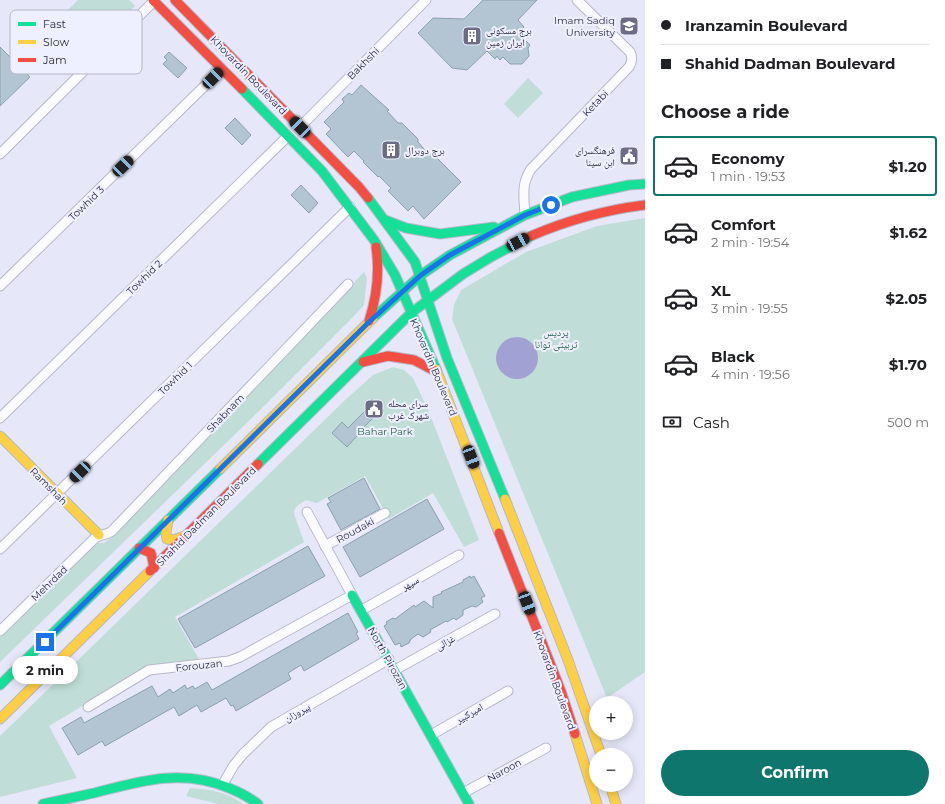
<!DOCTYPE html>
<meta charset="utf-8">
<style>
:root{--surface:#fff;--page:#f6f6f6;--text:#202124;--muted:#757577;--line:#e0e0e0;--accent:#0f766e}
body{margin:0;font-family:Montserrat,"Noto Naskh Arabic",sans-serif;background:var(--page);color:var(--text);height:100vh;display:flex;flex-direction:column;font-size:15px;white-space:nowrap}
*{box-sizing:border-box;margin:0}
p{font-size:13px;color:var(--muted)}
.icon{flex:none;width:22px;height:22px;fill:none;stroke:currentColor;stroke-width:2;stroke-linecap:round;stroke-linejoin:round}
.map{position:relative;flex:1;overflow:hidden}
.details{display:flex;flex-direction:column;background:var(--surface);width:300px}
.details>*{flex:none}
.top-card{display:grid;align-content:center;height:88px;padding:0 16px;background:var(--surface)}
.controls{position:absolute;left:589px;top:696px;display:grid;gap:8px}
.controls a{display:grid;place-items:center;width:44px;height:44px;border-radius:50%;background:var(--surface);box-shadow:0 2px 10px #0003;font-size:20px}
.end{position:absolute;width:18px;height:18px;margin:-9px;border:5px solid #1a73e8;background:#fff;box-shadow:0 0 0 2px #fff}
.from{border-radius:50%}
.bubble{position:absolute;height:28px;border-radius:14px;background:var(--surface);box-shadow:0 2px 10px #0003;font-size:13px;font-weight:700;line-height:28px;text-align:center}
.car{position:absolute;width:12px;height:24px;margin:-12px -6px;border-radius:5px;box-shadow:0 0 3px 1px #0007;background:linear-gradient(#222 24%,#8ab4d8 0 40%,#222 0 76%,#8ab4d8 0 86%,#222 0)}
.top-card b{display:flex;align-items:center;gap:14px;height:38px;font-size:15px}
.top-card b+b{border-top:1px solid var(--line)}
.top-card i{width:10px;height:10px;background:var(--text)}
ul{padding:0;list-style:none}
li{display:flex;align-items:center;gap:12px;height:60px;margin:0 8px 6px;padding:0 8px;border:2px solid transparent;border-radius:4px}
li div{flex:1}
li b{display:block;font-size:15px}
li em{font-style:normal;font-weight:700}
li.on{border-color:var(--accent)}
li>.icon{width:36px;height:36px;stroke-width:1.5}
h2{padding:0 16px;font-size:18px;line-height:48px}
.pay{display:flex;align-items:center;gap:10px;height:44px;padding:0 16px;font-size:15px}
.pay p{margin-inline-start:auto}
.primary-button{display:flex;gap:8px;margin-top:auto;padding:8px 16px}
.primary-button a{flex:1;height:46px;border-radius:24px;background:var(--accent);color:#fff;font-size:16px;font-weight:700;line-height:46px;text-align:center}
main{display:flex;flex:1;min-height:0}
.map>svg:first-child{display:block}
</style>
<main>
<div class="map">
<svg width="645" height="804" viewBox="0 0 645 804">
<rect width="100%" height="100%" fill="#e6e7f8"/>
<g fill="#c0ded7">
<polygon points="78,0 129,0 135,6 91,49 60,18"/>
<polygon points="528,78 543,93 518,118 504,104"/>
<polygon points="645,218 645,672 607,698 452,319 454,305 461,290 526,252 597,226"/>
<polygon points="364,272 367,278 364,305 354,316 259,411 0,662 0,637 94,543 105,543"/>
<path d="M393,367l11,3 9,8 16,34 50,128 -15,7 -31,-54 -44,26 -24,-43 -48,27 -11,-3c-6,4 -12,6 -12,14l10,28 -129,75 25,44 -49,4 -102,61 28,52 -77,19v-61l344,-335 29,-26z"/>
<path d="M190,788c19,1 38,4 53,16h-25l-32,-8z"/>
</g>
<circle fill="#a1a2d3" cx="517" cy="358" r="21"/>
<g fill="#b3c5d3" stroke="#89a0ae">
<polygon points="483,0 537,0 518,20 524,27 520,31 524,35 522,37 530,45 528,48 529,56 522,64 510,64 503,57 500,60 497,56 495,59 487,51 467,70 452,68 418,33 433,18 464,19"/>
<polygon points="0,47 30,77 0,106"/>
<polygon points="169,52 187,68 178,78 163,64 167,60 164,57"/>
<polygon points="361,85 389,110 387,111 398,123 402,123 418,139 418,142 429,155 432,153 461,182 424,219 413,206 408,211 388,191 391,188 379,176 378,177 363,162 364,161 354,151 348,157 326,134 331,129 324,122 344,102 342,99 349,93 352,95"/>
<polygon points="235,118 251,135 242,145 225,128"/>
<polygon points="301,185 318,203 309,213 291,195"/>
<polygon points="372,399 384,411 377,418 375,416 356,435 357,436 347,447 332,433 342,422 348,428 367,409 365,406"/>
<polygon points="364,478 380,509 341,530 327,504 331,502 328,498"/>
<polygon points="427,499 444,529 360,577 343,547"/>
<polygon points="308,546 325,576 195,648 178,619"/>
<polygon points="470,576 471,578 474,576 485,596 481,598 483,602 476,607 472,606 463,610 463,615 456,620 454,618 447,622 446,621 430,630 431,632 423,637 418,634 411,639 409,643 401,647 400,643 395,645 384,626 387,624 386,622 393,618 395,619 414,605 415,607 424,601 433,608 433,597 442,593 441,592 463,582 463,580"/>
<polygon points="348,613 358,632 356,633 359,639 304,671 301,665 288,673 291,679 236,711 233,705 231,706 226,698 201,712 197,705 179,716 174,707 105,746 102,741 78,755 62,728 81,717 84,723 152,686 158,697 170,689 173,693 185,685 187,689 193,686 195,689 207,682 212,690"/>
</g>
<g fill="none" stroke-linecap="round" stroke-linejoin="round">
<defs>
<g id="street">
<polyline points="300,127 426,0"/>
<polyline points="0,154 154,1"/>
<path d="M525,215c-1,-18 -4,-31 6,-46l98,-102c3,-5 4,-9 1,-15l-53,-52"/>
<polyline points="0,286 222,69"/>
<polyline points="0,418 288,136"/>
<polyline points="325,546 385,513"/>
<polyline points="0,549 350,207"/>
<polyline points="362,610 459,555"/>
<path d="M0,631l95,-93c6,-4 12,-3 17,-7l236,-247"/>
<polyline points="395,670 495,614"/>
<polyline points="88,707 149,670 229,661 240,657 352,595 307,512"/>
<polyline points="431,735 508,691"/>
<polyline points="223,784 234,765 243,754 271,727 389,659"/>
<polyline points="463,793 546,748"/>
</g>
<g id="fast">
<polyline points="242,89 322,171 374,240 395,275 436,369"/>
<polyline points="368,198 415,262 447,358 505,499"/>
<polyline points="385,220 406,228 440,234 494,227"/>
<polyline points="373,318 421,275 450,255 525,215 572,197 629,185 645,184"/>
<polyline points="258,464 411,313 463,274 491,257 531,236"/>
<polyline points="352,595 469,804"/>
<polyline points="0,685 220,469"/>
<path d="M43,804c17,-4 34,-7 51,-11 46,-12 88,-25 135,-5 10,4 20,9 29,16"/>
</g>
<g id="slow">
<polyline points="436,369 499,533"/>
<polyline points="0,436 99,535"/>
<polyline points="220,469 373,318"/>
<polyline points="505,499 568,660 601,755"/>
<polyline points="168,520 166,532 167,539 173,540 185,536"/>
<polyline points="0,719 150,571"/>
<polyline points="575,734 597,804"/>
<polyline points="610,785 616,804"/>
</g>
<g id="jam">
<polyline points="153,0 242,89"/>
<polyline points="175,0 359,187 368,198"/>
<path d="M531,236c37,-16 74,-26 114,-31"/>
<path d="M369,321c8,-25 11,-48 7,-74"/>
<polyline points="363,362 388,356 414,360 437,372"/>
<polyline points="499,533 561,691 575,734"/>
<polyline points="139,548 151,553 154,568"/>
<polyline points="150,571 258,464"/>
</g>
</defs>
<use href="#street" stroke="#b7b7cb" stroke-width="11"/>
<use href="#fast" stroke="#b7b7cb" stroke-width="11"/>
<use href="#slow" stroke="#b7b7cb" stroke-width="11"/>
<use href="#jam" stroke="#b7b7cb" stroke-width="11"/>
<use href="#street" stroke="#fbfbfe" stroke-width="9"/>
<use href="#fast" stroke="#16e098" stroke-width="9"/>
<use href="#slow" stroke="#ffcf43" stroke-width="9"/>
<use href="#jam" stroke="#f24e42" stroke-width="9"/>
</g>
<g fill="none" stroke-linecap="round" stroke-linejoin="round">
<polyline stroke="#1a73e8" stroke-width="5" points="45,642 368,323 421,275 450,255 525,215 551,205"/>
</g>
<defs>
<symbol id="university-square" viewBox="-11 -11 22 22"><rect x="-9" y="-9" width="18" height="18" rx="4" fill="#6c6d85" stroke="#eff0ff"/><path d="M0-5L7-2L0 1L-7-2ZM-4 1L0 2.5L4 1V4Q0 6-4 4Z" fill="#fff"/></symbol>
<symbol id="building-square" viewBox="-11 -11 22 22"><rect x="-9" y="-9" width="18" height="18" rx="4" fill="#6c6d85" stroke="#eff0ff"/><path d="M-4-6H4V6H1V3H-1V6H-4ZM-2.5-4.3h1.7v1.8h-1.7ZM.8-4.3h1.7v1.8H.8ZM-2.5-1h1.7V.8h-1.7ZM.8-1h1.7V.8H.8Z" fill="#fff"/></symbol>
<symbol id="civic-square" viewBox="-11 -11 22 22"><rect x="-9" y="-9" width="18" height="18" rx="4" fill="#6c6d85" stroke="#eff0ff"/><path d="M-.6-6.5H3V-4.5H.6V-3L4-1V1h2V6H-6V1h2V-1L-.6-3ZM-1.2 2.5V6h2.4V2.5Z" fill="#fff"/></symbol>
</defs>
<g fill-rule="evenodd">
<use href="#university-square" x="618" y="15" width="22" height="22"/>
<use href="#building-square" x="461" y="25" width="22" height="22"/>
<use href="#building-square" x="380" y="139" width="22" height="22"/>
<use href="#civic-square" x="618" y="145" width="22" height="22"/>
<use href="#civic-square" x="363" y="398" width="22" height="22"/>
</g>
<g text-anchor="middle" stroke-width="4" stroke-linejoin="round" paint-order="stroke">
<g font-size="10" fill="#2b2b47" stroke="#eff0ff" text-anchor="start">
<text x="615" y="24" text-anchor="end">Imam Sadiq<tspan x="615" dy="12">University</tspan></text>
<text x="486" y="34">برج مسکونی<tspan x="486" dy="12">ایران زمین</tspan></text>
<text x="405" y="154">برج دوبرال</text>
<text x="615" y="154" text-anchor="end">فرهنگسرای<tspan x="615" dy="12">ابن سینا</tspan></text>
<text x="388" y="407">سرای محله<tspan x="388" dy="12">شهرک غرب</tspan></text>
</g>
<g font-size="10" fill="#2b2b47" stroke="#eff0ff">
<text transform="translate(363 63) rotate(-45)" y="4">Bakhshi</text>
<text transform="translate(249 75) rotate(46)" y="4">Khovardin Boulevard</text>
<text transform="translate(595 103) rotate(-46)" y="4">Ketabi</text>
<text transform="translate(86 203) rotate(-44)" y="4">Towhid 3</text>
<text transform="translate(144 277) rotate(-44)" y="4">Towhid 2</text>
<text transform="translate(434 367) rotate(67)" y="4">Khovardin Boulevard</text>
<text transform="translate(175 378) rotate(-44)" y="4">Towhid 1</text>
<text transform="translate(225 413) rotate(-46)" y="4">Shabnam</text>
<text transform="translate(49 486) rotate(45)" y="4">Ramshah</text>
<text transform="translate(206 516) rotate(-45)" y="4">Shahid Dadman Boulevard</text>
<text transform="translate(355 530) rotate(-29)" y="4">Roudaki</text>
<text transform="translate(49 583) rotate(-44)" y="4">Mehrdad</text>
<text transform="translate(410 583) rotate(-29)" y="4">سپهر</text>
<text transform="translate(445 642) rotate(-29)" y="4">غزالی</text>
<text transform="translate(388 658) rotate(61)" y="4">North Pirozan</text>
<text transform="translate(199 665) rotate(-6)" y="4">Forouzan</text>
<text transform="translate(555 680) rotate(70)" y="4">Khovardin Boulevard</text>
<text transform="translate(297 712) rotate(-29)" y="4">پیروزان</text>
<text transform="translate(469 713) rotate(-30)" y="4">امیرکبیر</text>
<text transform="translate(504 770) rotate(-29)" y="4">Naroon</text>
</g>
<g font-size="10" fill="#256148" stroke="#eff0ff">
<text x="556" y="336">پردیس<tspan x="556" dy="12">تربیتی توانا</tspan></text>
<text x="385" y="435">Bahar Park</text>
</g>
</g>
<rect x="10" y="10" width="132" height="64" rx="6" fill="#eff0ff" stroke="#b4b5c8" stroke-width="1"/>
<rect x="18" y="22" width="18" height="4" fill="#16e098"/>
<rect x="18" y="40" width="18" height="4" fill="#ffcf43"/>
<rect x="18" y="58" width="18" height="4" fill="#f24e42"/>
<g font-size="11" fill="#2b2b47">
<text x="43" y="28">Fast</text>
<text x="43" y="46">Slow</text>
<text x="43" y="64">Jam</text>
</g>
</svg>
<div class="controls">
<a>+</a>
<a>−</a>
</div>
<i class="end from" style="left:551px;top:205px"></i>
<i class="end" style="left:45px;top:642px"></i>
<div class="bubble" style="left:12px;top:656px;width:66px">2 min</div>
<i class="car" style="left:213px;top:78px;rotate:45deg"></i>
<i class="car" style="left:300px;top:127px;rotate:316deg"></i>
<i class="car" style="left:123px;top:166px;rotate:46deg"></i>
<i class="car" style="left:518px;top:242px;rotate:62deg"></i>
<i class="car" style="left:471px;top:457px;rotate:159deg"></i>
<i class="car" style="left:80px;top:472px;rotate:226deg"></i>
<i class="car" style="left:527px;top:603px;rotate:159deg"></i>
</div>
<section class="details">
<div class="top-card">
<b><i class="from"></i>Iranzamin Boulevard</b>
<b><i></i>Shahid Dadman Boulevard</b>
</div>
<h2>Choose a ride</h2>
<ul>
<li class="on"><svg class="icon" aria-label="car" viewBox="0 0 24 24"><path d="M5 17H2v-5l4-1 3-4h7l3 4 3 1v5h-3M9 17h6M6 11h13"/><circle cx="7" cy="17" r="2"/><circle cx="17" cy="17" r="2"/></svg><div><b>Economy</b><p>1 min · 19:53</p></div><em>$1.20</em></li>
<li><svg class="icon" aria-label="car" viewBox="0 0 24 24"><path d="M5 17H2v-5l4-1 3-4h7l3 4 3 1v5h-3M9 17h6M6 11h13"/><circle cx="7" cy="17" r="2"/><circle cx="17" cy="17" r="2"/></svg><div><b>Comfort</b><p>2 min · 19:54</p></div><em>$1.62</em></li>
<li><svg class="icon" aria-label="car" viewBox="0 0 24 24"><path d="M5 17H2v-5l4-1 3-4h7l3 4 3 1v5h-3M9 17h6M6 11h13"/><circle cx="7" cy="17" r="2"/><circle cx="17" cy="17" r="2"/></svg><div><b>XL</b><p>3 min · 19:55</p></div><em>$2.05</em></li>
<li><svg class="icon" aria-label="car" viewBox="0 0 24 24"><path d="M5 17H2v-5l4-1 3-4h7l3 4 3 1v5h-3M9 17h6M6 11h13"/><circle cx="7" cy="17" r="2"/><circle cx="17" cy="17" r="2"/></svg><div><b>Black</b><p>4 min · 19:56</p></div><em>$1.70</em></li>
</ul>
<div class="pay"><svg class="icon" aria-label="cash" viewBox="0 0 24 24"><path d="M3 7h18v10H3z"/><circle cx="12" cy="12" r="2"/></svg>Cash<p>500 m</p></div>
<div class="primary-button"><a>Confirm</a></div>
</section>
</main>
